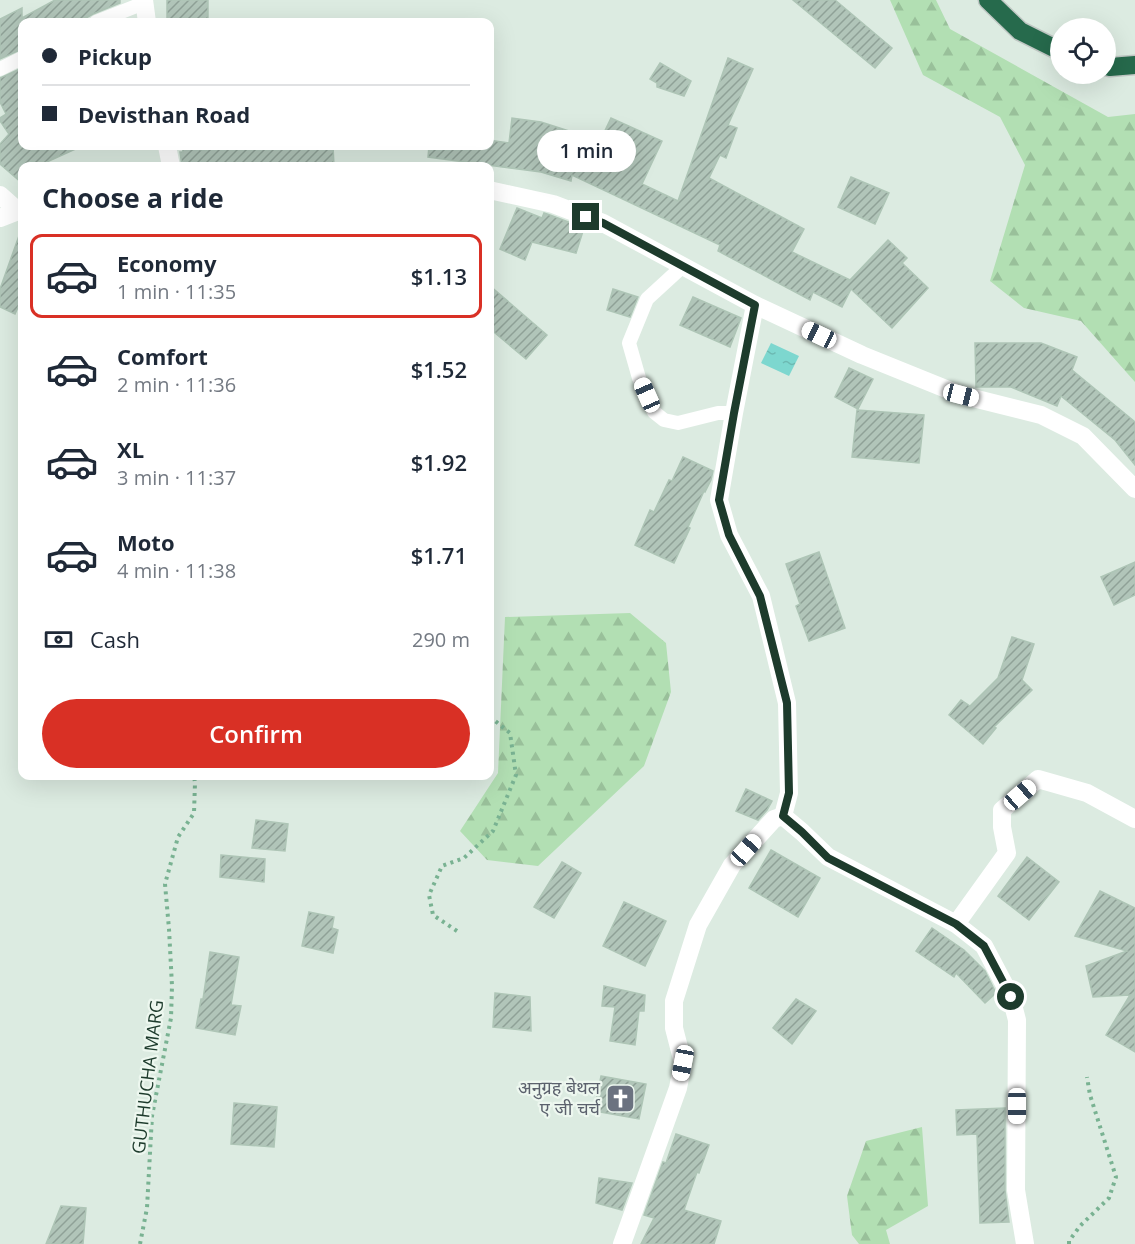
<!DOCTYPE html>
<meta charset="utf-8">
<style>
:root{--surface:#fff;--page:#f2f2f3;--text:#1f2937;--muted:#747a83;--line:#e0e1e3;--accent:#d93025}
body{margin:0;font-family:"Open Sans","Noto Sans Devanagari",sans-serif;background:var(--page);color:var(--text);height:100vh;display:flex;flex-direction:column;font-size:22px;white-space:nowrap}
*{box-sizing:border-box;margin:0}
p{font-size:20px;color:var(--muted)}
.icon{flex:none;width:33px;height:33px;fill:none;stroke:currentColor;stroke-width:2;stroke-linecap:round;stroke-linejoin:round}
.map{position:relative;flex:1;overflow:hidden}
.sheet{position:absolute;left:18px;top:162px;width:476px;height:618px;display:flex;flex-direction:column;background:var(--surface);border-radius:12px;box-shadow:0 6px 24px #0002}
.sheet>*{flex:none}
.banner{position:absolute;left:18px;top:18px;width:476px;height:132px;border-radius:12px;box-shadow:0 6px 24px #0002;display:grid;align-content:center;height:132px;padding:0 24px;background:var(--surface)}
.controls{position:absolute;left:1050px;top:18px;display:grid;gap:12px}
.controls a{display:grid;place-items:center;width:66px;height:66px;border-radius:50%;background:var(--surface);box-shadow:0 6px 24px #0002;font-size:30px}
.end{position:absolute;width:27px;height:27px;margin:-14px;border:8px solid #1d3b2c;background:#fff;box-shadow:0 0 0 3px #fff}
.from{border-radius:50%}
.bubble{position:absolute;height:42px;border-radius:21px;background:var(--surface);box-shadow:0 6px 24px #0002;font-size:20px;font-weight:600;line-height:42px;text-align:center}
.car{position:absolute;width:18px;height:36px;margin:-18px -9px;border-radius:8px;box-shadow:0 0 4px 2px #0007;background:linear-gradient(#fff 24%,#345 0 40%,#fff 0 76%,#345 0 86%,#fff 0)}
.banner b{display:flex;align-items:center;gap:21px;height:57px;font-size:22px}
.banner b+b{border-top:2px solid var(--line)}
.banner i{width:15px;height:15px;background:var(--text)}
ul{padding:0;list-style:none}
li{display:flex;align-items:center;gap:18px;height:84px;margin:0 12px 9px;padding:0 12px;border:3px solid transparent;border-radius:12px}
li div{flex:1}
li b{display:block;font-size:22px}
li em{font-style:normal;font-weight:600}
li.selected{border-color:var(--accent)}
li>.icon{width:54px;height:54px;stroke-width:1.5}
h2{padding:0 24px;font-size:27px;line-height:72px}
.pay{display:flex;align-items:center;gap:15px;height:66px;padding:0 24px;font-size:22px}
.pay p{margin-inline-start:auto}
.primary-button{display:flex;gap:12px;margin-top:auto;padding:12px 24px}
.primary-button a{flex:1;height:69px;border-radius:36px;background:var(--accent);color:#fff;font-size:24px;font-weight:600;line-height:69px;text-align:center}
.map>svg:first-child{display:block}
</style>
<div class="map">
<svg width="1135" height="1244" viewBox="0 0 1135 1244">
<defs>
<pattern id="forest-firs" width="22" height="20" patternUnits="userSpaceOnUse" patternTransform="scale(1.5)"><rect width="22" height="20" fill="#b2dfb3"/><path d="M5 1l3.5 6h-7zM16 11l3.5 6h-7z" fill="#99c09a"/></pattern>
<pattern id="water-ripples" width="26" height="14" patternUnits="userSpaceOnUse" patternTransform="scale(1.5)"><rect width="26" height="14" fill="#7dd7cf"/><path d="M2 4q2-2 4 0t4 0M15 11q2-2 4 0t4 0" fill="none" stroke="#6cb9b2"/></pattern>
<pattern id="building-hatch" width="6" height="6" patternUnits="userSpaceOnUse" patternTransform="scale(1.5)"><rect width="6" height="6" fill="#b1c5b9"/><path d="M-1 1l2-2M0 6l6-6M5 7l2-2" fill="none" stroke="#8fa197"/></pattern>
</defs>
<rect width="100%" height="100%" fill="#dcebe1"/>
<g fill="url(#forest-firs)">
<polygon points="890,0 936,0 950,29 1108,117 1135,114 1135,382 1081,321 1024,308 990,281 1025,165 1000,117 923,75"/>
<polygon points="630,613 666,643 671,692 644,766 538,866 487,860 460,831 498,773 505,617"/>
<polygon points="922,1127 928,1206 886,1230 890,1244 859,1244 852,1235 847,1196 866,1141"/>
</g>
<polygon fill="url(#water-ripples)" points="771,343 799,356 789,376 761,363"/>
<g fill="url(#building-hatch)" stroke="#aec5b6" stroke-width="1.5">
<polygon points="55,0 120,0 120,3 93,14 79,22 22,22 22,49 0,59 0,19 22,8 22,18"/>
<rect x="167" y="0" width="41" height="21"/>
<polygon points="793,0 835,0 892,48 875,68"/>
<polygon points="728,58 753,69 728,125 737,128 726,158 720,155 709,178 804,229 792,252 850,280 888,240 907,258 902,263 928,288 892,328 851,289 842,307 813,292 810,300 718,251 720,245 572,175 571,181 541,172 428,157 429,146 489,146 489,140 509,143 512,118 541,122 600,141 611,118 662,141 642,184 678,201"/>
<polygon points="660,63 691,81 684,96 657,87 657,83 650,79"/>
<polygon points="22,68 22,146 82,146 38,166 22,166 22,183 0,164 0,144 9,134 0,121 0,118 6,114 0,102 0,78"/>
<polygon points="182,146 201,146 201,150 237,146 248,146 249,149 270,146 333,146 334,166 182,166 180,152 183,152"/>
<polygon points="851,177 889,193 875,224 838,207"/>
<polygon points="517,208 542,218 544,213 550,215 584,228 576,253 532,242 525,260 500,249"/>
<polygon points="20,233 22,233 22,298 15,314 0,307 0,289"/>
<polygon points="489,285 547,335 526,359 489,328"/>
<polygon points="613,289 638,297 630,317 607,310"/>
<polygon points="693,297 741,318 730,347 680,325"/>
<polygon points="975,343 1041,343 1077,357 1072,370 1135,422 1135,465 1115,440 1061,396 1057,406 1011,387 976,387"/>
<polygon points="849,368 873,379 858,409 835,397"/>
<polygon points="857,410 924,415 919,463 852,457"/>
<polygon points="683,457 713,471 711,480 705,492 704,491 688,527 690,528 674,563 635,545 650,510 654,512 669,480 672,481"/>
<polygon points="819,552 845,628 809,641 796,606 800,604 786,564"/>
<polygon points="1135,562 1135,595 1114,605 1101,577"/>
<polygon points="1012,637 1034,644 1022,680 1032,690 994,727 996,728 983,744 949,715 961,700 970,706 998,678"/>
<polygon points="746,789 772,801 767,810 758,820 736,811"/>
<polygon points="256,820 288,824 285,851 252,848"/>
<polygon points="771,850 820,878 798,917 749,888"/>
<polygon points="221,855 265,859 264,882 220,877"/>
<polygon points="1027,857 1059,882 1029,920 998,896"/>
<polygon points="562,862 581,873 554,918 534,907"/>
<polygon points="1100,891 1135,908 1135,1052 1106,1035 1130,995 1093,997 1086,966 1127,951 1075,936"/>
<polygon points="624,902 666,921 645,966 603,946"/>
<polygon points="309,912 334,917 332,928 338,930 333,953 302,946"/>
<polygon points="932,928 964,950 985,971 996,993 985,1003 956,973 954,977 916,951"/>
<polygon points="210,952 239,957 231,1005 241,1006 235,1035 196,1028 201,999 203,999"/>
<polygon points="604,986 645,995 644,1011 639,1011 635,1045 610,1041 615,1007 602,1006"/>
<polygon points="495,993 530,997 531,1031 493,1027"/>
<polygon points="796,999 816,1011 792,1044 773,1028"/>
<polygon points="601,1076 646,1084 639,1119 594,1111"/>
<polygon points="234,1103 277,1107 274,1147 231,1144"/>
<polygon points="1005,1108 1005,1190 1009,1222 980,1223 977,1134 957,1135 956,1110"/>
<polygon points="676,1134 709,1145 699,1173 697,1172 684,1210 721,1221 714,1244 641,1244 654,1218 644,1215 663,1162 666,1163"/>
<polygon points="599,1178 632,1183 622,1210 596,1203"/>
<polygon points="61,1206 86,1208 83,1244 46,1244"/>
</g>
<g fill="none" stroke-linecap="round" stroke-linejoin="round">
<defs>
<g id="highway">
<polyline points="988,0 1020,31 1060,51"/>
<polyline points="1106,66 1110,67 1135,65"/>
</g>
</defs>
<use href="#highway" stroke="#c0c8c4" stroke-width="21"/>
<g stroke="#79b292" stroke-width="4" stroke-dasharray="3 4.5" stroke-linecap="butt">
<polyline points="457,931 433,915 429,895 442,866 464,858 493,831 516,775 510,733 489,716"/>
<polyline points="140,1244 147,1208 152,1116 171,1018 172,986 169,929 165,884 178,837 194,813 195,783 194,776"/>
<polyline points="1069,1244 1069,1241 1080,1226 1109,1198 1116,1177 1090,1095 1087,1077"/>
</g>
<g stroke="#fff" stroke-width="14">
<polyline points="96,22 144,3"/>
<polyline points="0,69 22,58"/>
<polyline points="683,266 647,299 629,343 639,378 654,412 664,420 678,423 718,413 734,413"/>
</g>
<g stroke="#fff" stroke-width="18">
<polyline points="144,0 147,22"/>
<polyline points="167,146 171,166"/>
<polyline points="489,190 553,204 603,223 755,305 862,355 961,395 1041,415 1083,436 1135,489"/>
<polyline points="0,195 18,211 22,212"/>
<polyline points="0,218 18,211"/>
<polyline points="755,305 734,413 719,500 729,535 761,596 787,703 789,793 783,816 802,832 828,857 956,924 984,946 1011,997 1017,1020 1016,1190 1025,1244"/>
<polyline points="956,924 1007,853 1002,827 1002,810 1038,779 1087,793 1135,819"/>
<polyline points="622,1244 678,1088 683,1063 674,1028 674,1001 698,925 732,865 774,819 783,816"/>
</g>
<use href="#highway" stroke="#266a4c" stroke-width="18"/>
</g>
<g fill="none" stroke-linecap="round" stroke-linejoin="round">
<polyline stroke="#1d3b2c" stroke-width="8" points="586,217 603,223 755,305 734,413 719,500 729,535 760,596 787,703 789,793 783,816 802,832 828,858 956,924 984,946 1011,997"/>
</g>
<defs>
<symbol id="church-square" viewBox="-11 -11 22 22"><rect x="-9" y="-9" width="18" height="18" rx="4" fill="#6b7280" stroke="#edf7ef"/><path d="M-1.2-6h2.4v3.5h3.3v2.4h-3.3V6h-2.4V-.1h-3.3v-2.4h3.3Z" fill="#fff"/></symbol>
</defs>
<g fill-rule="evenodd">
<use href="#church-square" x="604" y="1082" width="33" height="33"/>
</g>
<g text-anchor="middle" stroke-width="4.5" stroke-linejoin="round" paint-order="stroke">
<g font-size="18" fill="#1d3b2c" stroke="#edf7ef">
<text transform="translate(148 1077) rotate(-83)" y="6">GUTHUCHA MARG</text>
</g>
<g font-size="18" fill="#5b616d" stroke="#edf7ef" text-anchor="end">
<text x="600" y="1094">अनुग्रह बेथल<tspan x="600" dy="21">ए जी चर्च</tspan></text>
</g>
</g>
</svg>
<div class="controls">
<a><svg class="icon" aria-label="locate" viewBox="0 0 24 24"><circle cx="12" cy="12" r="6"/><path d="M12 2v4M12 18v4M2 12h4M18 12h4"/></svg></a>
</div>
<i class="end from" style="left:1011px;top:997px"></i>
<i class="end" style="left:586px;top:217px"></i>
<div class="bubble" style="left:537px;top:130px;width:99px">1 min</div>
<i class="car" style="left:819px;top:335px;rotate:295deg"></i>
<i class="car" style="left:647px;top:395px;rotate:336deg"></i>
<i class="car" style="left:961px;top:395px;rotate:104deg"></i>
<i class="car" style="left:1020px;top:795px;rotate:49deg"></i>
<i class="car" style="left:746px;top:850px;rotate:42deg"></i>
<i class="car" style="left:683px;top:1063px;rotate:191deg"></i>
<i class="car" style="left:1017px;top:1106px;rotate:180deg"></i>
<div class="banner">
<b><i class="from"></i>Pickup</b>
<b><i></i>Devisthan Road</b>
</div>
<section class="sheet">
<h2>Choose a ride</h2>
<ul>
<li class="selected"><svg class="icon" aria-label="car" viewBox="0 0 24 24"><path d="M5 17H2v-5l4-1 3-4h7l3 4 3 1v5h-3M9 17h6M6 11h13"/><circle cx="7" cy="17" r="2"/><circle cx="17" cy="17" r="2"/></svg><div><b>Economy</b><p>1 min · 11:35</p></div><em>$1.13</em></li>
<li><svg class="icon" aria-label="car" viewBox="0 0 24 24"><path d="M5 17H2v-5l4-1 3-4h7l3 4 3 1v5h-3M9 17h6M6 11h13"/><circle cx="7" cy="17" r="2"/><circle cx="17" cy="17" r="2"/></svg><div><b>Comfort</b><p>2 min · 11:36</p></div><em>$1.52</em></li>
<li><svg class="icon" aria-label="car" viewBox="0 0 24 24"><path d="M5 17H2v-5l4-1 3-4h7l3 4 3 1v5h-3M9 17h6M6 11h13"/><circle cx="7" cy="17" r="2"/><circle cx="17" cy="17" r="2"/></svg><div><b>XL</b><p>3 min · 11:37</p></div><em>$1.92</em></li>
<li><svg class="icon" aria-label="car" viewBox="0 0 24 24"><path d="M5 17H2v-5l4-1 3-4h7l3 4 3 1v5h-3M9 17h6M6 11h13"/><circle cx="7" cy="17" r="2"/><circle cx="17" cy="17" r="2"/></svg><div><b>Moto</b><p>4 min · 11:38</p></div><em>$1.71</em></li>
</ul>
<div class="pay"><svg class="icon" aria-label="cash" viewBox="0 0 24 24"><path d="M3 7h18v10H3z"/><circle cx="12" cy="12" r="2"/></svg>Cash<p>290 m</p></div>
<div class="primary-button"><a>Confirm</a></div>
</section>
</div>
